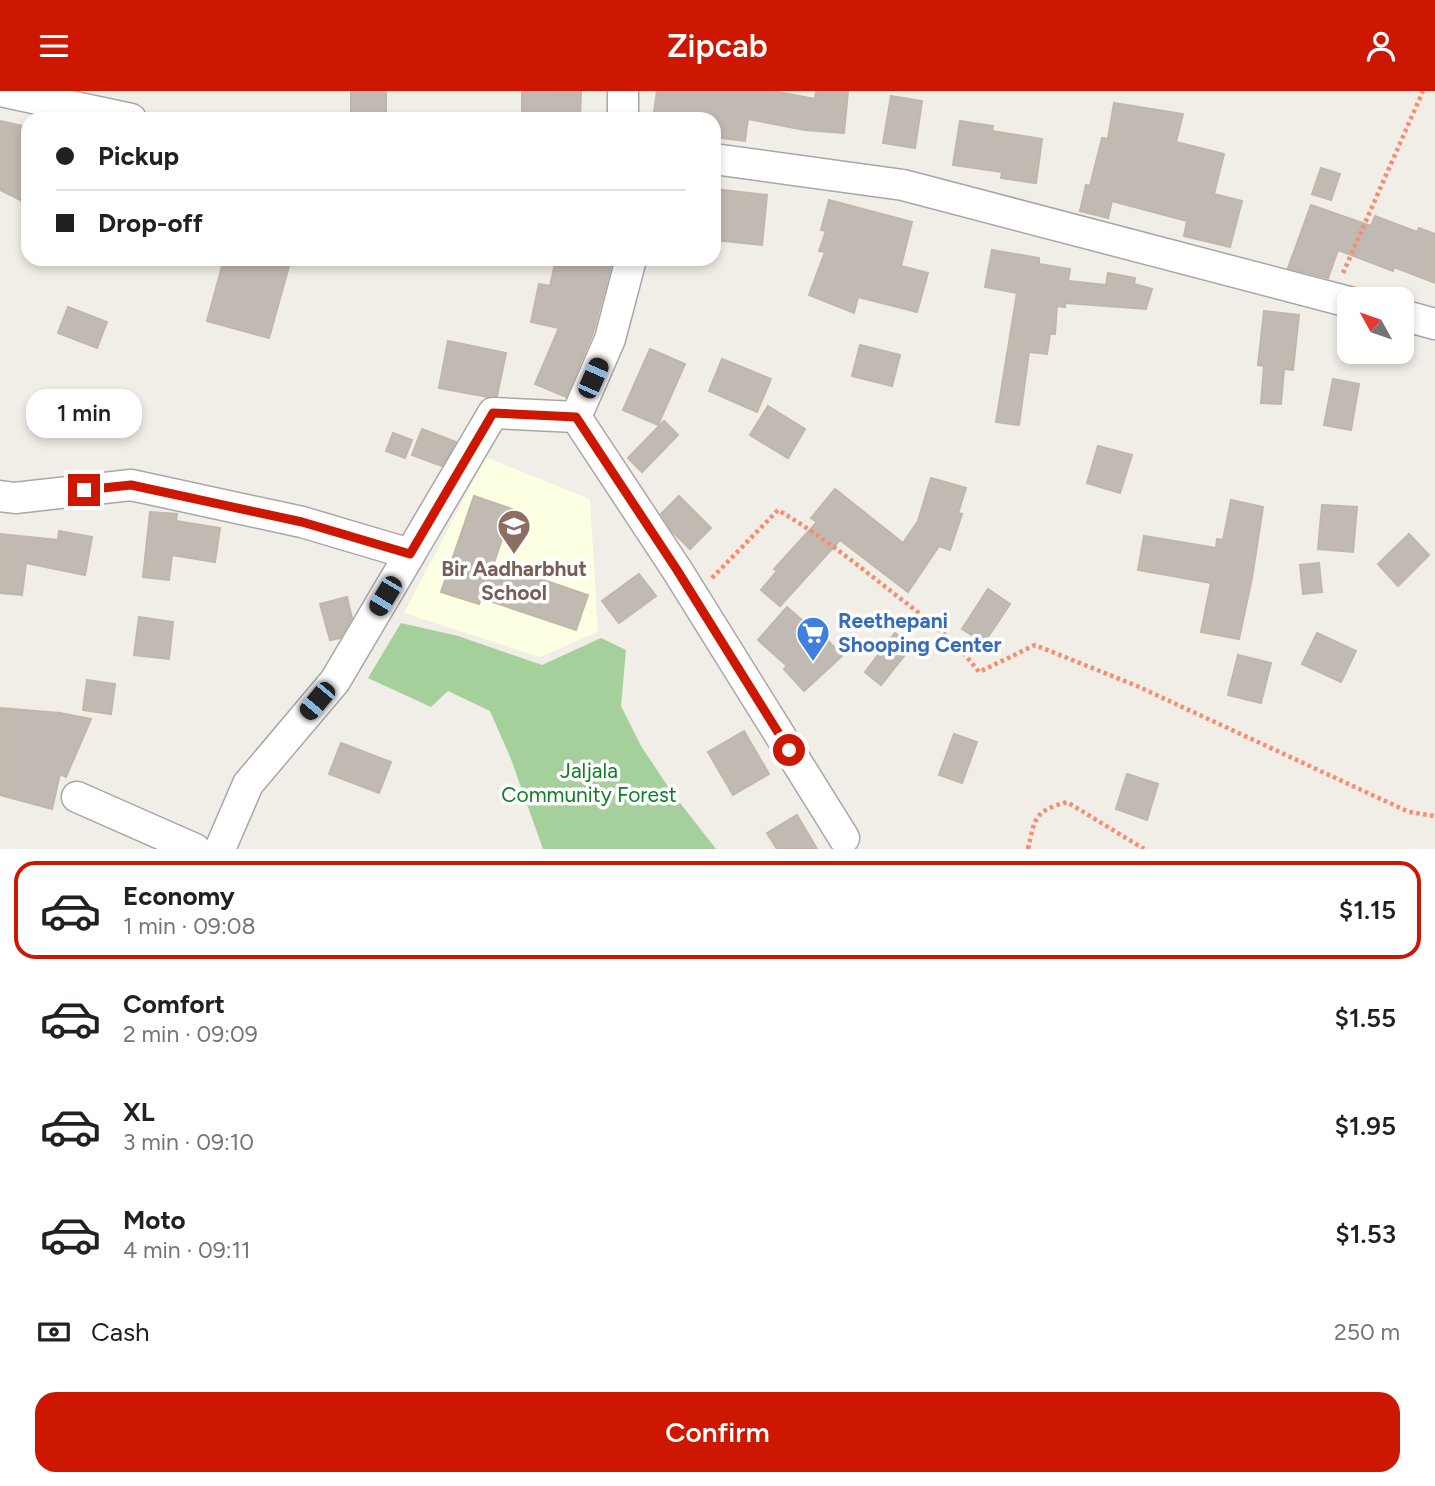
<!DOCTYPE html>
<meta charset="utf-8">
<style>
:root{--surface:#fff;--page:#f2f2f2;--text:#202124;--muted:#757577;--line:#e0e0e0;--accent:#ce1701}
body{margin:0;font-family:Figtree,sans-serif;background:var(--page);color:var(--text);height:100vh;display:flex;flex-direction:column;font-size:26px;white-space:nowrap}
*{box-sizing:border-box;margin:0}
p{font-size:23px;color:var(--muted)}
.icon{flex:none;width:38px;height:38px;fill:none;stroke:currentColor;stroke-width:2;stroke-linecap:round;stroke-linejoin:round}
.map{position:relative;height:758px;overflow:hidden}
.side{display:flex;flex-direction:column;background:var(--surface);flex:1}
.side>*{flex:none}
.guide{position:absolute;left:21px;top:21px;width:700px;height:154px;border-radius:21px;box-shadow:0 4px 10px #0003;display:grid;align-content:center;height:154px;padding:0 35px;background:var(--surface)}
.needle{width:46px;rotate:310deg}
.fabs{position:absolute;left:1337px;top:196px;display:grid;gap:14px}
.fabs a{display:grid;place-items:center;width:77px;height:77px;border-radius:14px;background:var(--surface);box-shadow:0 4px 10px #0003;font-size:35px}
.end{position:absolute;width:32px;height:32px;margin:-16px;border:9px solid #ce1701;background:#fff;box-shadow:0 0 0 4px #fff}
.from{border-radius:50%}
.bubble{position:absolute;height:49px;border-radius:21px;background:var(--surface);box-shadow:0 4px 10px #0003;font-size:23px;font-weight:600;line-height:49px;text-align:center}
.car{position:absolute;width:21px;height:42px;margin:-21px -10px;border-radius:9px;box-shadow:0 0 5px 2px #0007;background:linear-gradient(#222 24%,#8ab4d8 0 40%,#222 0 76%,#8ab4d8 0 86%,#222 0)}
.guide b{display:flex;align-items:center;gap:24px;height:66px;font-size:26px}
.guide b+b{border-top:2px solid var(--line)}
.guide i{width:18px;height:18px;background:var(--text)}
ul{padding:12px 0 0;list-style:none}
li{display:flex;align-items:center;gap:21px;height:98px;margin:0 14px 10px;padding:0 21px;border:4px solid transparent;border-radius:21px}
li div{flex:1}
li b{display:block;font-size:26px}
li em{font-style:normal;font-weight:600}
li.selected{border-color:var(--accent)}
li>.icon{width:63px;height:63px;stroke-width:1.5}
.pay{display:flex;align-items:center;gap:18px;height:77px;padding:0 35px;font-size:26px}
.pay p{margin-inline-start:auto}
.cta{display:flex;gap:14px;margin-top:auto;padding:14px 35px}
.cta a{flex:1;height:80px;border-radius:21px;background:var(--accent);color:#fff;font-size:28px;font-weight:600;line-height:80px;text-align:center}
header{display:flex;justify-content:space-between;align-items:center;height:91px;padding:0 35px;background:var(--accent);color:#fff;font-size:32px;font-weight:600}
.map>svg:first-child{display:block}
</style>
<header><svg class="icon" aria-label="menu" viewBox="0 0 24 24"><path d="M4 6h16M4 12h16M4 18h16"/></svg>Zipcab<svg class="icon" aria-label="person" viewBox="0 0 24 24"><circle cx="12" cy="8" r="4"/><path d="M4 21q1-7 8-7t8 7"/></svg></header>
<div class="map">
<svg width="1435" height="758" viewBox="0 0 1435 758">
<rect width="100%" height="100%" fill="#f0eee6"/>
<polygon fill="#fcffe1" points="486,366 590,408 598,541 540,566 404,522"/>
<polygon fill="#a5cf9b" points="401,532 458,545 542,574 601,547 626,559 621,615 641,655 673,703 716,758 543,758 511,668 490,620 448,600 431,616 368,587"/>
<g fill="#c1bab3" stroke="#c2b6a9" stroke-width="2">
<rect x="351" y="0" width="35" height="22"/>
<polygon points="522,0 581,1 580,28 522,26"/>
<polygon points="657,0 773,0 815,8 816,0 848,0 844,42 805,39 748,28 745,50 714,46 714,28 653,28"/>
<polygon points="891,5 922,10 915,57 883,52"/>
<polygon points="1114,12 1183,23 1176,51 1224,63 1214,103 1242,110 1230,156 1184,145 1187,130 1112,110 1108,127 1080,120 1086,94 1090,95 1102,47 1108,48"/>
<polygon points="0,30 28,36 28,113 0,99"/>
<polygon points="960,30 993,35 992,40 1042,48 1036,92 1001,87 1002,81 953,74"/>
<polygon points="1321,77 1340,83 1331,109 1312,103"/>
<polygon points="714,98 767,104 762,154 714,149"/>
<polygon points="829,109 912,131 901,175 928,182 917,221 858,206 854,222 809,204 825,161 819,160 826,140 821,139"/>
<polygon points="1311,114 1371,135 1375,125 1417,141 1419,137 1435,143 1435,192 1394,176 1393,180 1338,159 1328,187 1288,177"/>
<polygon points="992,159 1039,167 1039,173 1070,178 1068,190 1106,194 1108,182 1135,187 1134,193 1152,198 1146,218 1065,212 1065,216 1057,215 1055,243 1050,243 1047,263 1029,261 1019,334 996,331 1017,202 985,196"/>
<polygon points="224,168 291,168 269,247 207,230"/>
<polygon points="556,168 613,168 593,242 566,306 535,293 559,237 531,231 539,193 550,195"/>
<polygon points="68,216 107,231 97,257 58,242"/>
<polygon points="1264,220 1299,224 1293,279 1284,278 1281,313 1261,312 1264,275 1258,274"/>
<polygon points="448,250 506,262 497,305 488,306 439,297"/>
<polygon points="860,254 900,264 892,295 852,285"/>
<polygon points="650,258 685,273 658,334 623,319"/>
<polygon points="722,268 771,288 757,321 709,300"/>
<polygon points="1333,288 1359,293 1351,339 1324,334"/>
<polygon points="768,315 805,338 788,367 750,344"/>
<polygon points="664,330 678,344 642,381 628,367"/>
<polygon points="422,338 456,351 442,375 412,364"/>
<polygon points="393,342 412,349 405,367 386,360"/>
<polygon points="1098,355 1132,364 1120,402 1087,392"/>
<polygon points="931,387 966,397 958,422 962,423 950,459 939,455 908,501 840,449 780,515 761,499 777,480 774,478 817,431 811,427 835,398 903,452 918,430"/>
<polygon points="474,405 512,418 494,472 588,504 576,539 481,507 479,513 441,501"/>
<polygon points="679,405 711,437 690,458 672,440 661,423"/>
<polygon points="1231,409 1263,416 1252,487 1239,548 1201,541 1211,492 1138,479 1144,445 1216,457 1217,448 1223,449"/>
<polygon points="1322,414 1357,416 1353,461 1318,458"/>
<polygon points="150,421 177,423 176,430 220,437 215,471 172,464 169,489 143,486"/>
<polygon points="59,440 92,446 85,484 26,472 22,504 0,502 0,443 58,449"/>
<polygon points="1409,443 1429,464 1398,495 1378,473"/>
<polygon points="1319,472 1322,501 1303,503 1300,474"/>
<polygon points="639,483 656,505 619,532 602,510"/>
<polygon points="988,498 1010,513 984,552 962,538"/>
<polygon points="347,506 352,527 340,547 330,549 320,513"/>
<polygon points="787,516 820,545 822,543 842,565 804,600 784,578 787,575 758,549"/>
<polygon points="139,526 173,531 169,568 134,564"/>
<polygon points="895,542 912,555 881,594 865,581"/>
<polygon points="1317,542 1356,560 1341,591 1302,573"/>
<polygon points="1238,564 1271,572 1261,612 1228,604"/>
<polygon points="87,589 115,593 111,623 83,619"/>
<polygon points="0,617 60,622 91,628 66,686 60,683 52,718 0,704"/>
<polygon points="744,640 769,683 733,704 708,661"/>
<polygon points="954,643 977,651 962,692 939,684"/>
<polygon points="341,652 391,671 379,702 329,683"/>
<polygon points="1127,683 1158,693 1147,729 1116,718"/>
<polygon points="797,724 817,758 777,758 767,742"/>
</g>
<g fill="none" stroke-linecap="round" stroke-linejoin="round">
<defs>
<g id="minor">
<polyline points="0,0 131,28"/>
<polyline points="623,0 623,28"/>
<polyline points="714,68 903,94 1349,211"/>
<polyline points="1402,224 1435,233"/>
<polyline points="576,326 677,479 844,747"/>
<polyline points="0,405 15,407 131,394 302,431 410,463 493,322 576,326 610,248 631,168"/>
<polyline points="77,706 195,758"/>
<polyline points="220,758 248,693 335,590 410,463"/>
</g>
</defs>
<use href="#minor" stroke="#a7a7a7" stroke-width="33"/>
<g stroke="#f98b6f" stroke-width="4.5" stroke-dasharray="3.5 3.5" stroke-linecap="butt">
<polyline points="1343,182 1423,0"/>
<path d="M712,487l66,-68c41,24 77,53 114,82 32,25 62,47 87,80l56,-27 102,41 272,126 26,4"/>
<path d="M1028,758c7,-31 6,-38 39,-47l77,47"/>
</g>
<use href="#minor" stroke="#fff" stroke-width="30"/>
</g>
<g fill="none" stroke-linecap="round" stroke-linejoin="round">
<polyline stroke="#ce1701" stroke-width="9" points="84,399 131,394 302,431 410,463 493,322 576,326 677,479 789,659"/>
</g>
<defs>
<symbol id="school-pin" viewBox="-11 -11 22 30"><path d="M0 17L-7.5 6A9.5 9.5 0 1 1 7.5 6Z" fill="#8d6e63" stroke="#fff"/><path d="M0-5L7-2L0 1L-7-2ZM-4 1L0 2.5L4 1V4Q0 6-4 4Z" fill="#fff"/></symbol>
<symbol id="supermarket-pin" viewBox="-11 -11 22 30"><path d="M0 17L-7.5 6A9.5 9.5 0 1 1 7.5 6Z" fill="#3f7fe0" stroke="#fff"/><path d="M-6-5.5h2.5l.6 2H6L4.5 2H-2.5L-4.4-4H-6ZM-1.5 3.2a1.3 1.3 0 1 0 .1 0ZM3 3.2a1.3 1.3 0 1 0 .1 0Z" fill="#fff"/></symbol>
</defs>
<g fill-rule="evenodd">
<use href="#school-pin" x="495" y="416" width="38" height="52"/>
<use href="#supermarket-pin" x="794" y="523" width="38" height="52"/>
</g>
<g text-anchor="middle" stroke-width="7" stroke-linejoin="round" paint-order="stroke">
<g font-size="21" font-weight="bold" fill="#785e54" stroke="#fff">
<text x="514" y="485">Bir Aadharbhut<tspan x="514" dy="24">School</tspan></text>
</g>
<g font-size="21" font-weight="bold" fill="#366cbe" stroke="#fff" text-anchor="start">
<text x="838" y="537">Reethepani<tspan x="838" dy="24">Shooping Center</tspan></text>
</g>
<g font-size="21" fill="#0c7f22" stroke="#fff">
<text x="589" y="687">Jaljala<tspan x="589" dy="24">Community Forest</tspan></text>
</g>
</g>
</svg>
<div class="fabs">
<a><svg class="needle" viewBox="-14 -14 28 28"><path d="M0-13l5 13h-10z" fill="#e53935"/><path d="M0 13l5-13h-10z" fill="#757577"/></svg></a>
</div>
<i class="end from" style="left:789px;top:659px"></i>
<i class="end" style="left:84px;top:399px"></i>
<div class="bubble" style="left:26px;top:298px;width:116px">1 min</div>
<i class="car" style="left:593px;top:287px;rotate:24deg"></i>
<i class="car" style="left:385px;top:505px;rotate:211deg"></i>
<i class="car" style="left:317px;top:610px;rotate:220deg"></i>
<div class="guide">
<b><i class="from"></i>Pickup</b>
<b><i></i>Drop-off</b>
</div>
</div>
<section class="side">
<ul>
<li class="selected"><svg class="icon" aria-label="car" viewBox="0 0 24 24"><path d="M5 17H2v-5l4-1 3-4h7l3 4 3 1v5h-3M9 17h6M6 11h13"/><circle cx="7" cy="17" r="2"/><circle cx="17" cy="17" r="2"/></svg><div><b>Economy</b><p>1 min · 09:08</p></div><em>$1.15</em></li>
<li><svg class="icon" aria-label="car" viewBox="0 0 24 24"><path d="M5 17H2v-5l4-1 3-4h7l3 4 3 1v5h-3M9 17h6M6 11h13"/><circle cx="7" cy="17" r="2"/><circle cx="17" cy="17" r="2"/></svg><div><b>Comfort</b><p>2 min · 09:09</p></div><em>$1.55</em></li>
<li><svg class="icon" aria-label="car" viewBox="0 0 24 24"><path d="M5 17H2v-5l4-1 3-4h7l3 4 3 1v5h-3M9 17h6M6 11h13"/><circle cx="7" cy="17" r="2"/><circle cx="17" cy="17" r="2"/></svg><div><b>XL</b><p>3 min · 09:10</p></div><em>$1.95</em></li>
<li><svg class="icon" aria-label="car" viewBox="0 0 24 24"><path d="M5 17H2v-5l4-1 3-4h7l3 4 3 1v5h-3M9 17h6M6 11h13"/><circle cx="7" cy="17" r="2"/><circle cx="17" cy="17" r="2"/></svg><div><b>Moto</b><p>4 min · 09:11</p></div><em>$1.53</em></li>
</ul>
<div class="pay"><svg class="icon" aria-label="cash" viewBox="0 0 24 24"><path d="M3 7h18v10H3z"/><circle cx="12" cy="12" r="2"/></svg>Cash<p>250 m</p></div>
<div class="cta"><a>Confirm</a></div>
</section>
